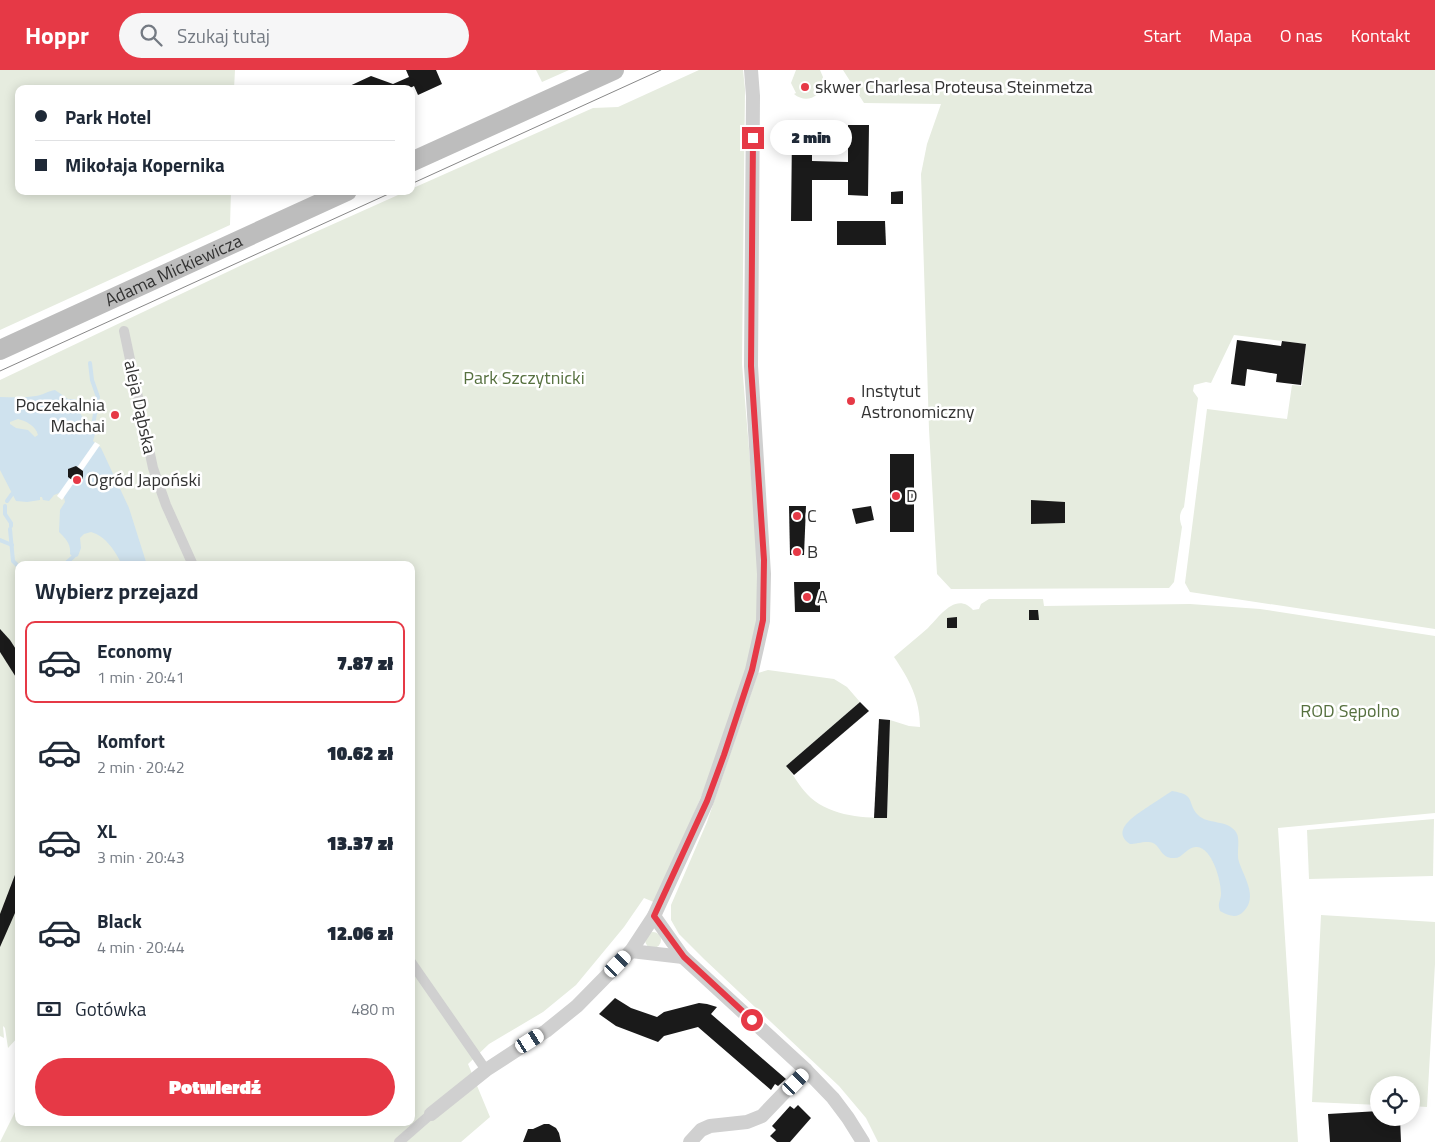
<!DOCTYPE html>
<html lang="pl">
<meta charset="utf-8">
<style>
:root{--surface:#fff;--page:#f6f6f7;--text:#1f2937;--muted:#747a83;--line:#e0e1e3;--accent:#e63946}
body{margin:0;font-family:"Titillium Web",sans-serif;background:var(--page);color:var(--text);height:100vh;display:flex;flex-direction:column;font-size:19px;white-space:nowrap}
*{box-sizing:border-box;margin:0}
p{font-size:16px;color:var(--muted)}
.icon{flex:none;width:28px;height:28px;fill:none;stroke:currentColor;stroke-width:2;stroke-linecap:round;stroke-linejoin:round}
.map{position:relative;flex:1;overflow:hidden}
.details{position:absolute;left:15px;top:491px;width:400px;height:565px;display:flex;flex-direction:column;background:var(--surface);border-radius:10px;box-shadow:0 2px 12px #0003}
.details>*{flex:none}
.hud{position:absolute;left:15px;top:15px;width:400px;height:110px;border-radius:10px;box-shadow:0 2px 12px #0003;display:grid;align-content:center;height:110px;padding:0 20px;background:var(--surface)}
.tools{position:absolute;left:1370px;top:1006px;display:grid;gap:10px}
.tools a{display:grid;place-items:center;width:50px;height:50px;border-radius:50%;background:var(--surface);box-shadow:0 2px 12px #0003;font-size:25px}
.end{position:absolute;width:22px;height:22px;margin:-11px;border:6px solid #e63946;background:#fff;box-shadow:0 0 0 2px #fff}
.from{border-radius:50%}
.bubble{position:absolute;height:35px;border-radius:18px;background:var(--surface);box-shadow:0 2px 12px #0003;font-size:16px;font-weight:800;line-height:35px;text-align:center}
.car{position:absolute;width:15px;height:30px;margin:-15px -8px;border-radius:6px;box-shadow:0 0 4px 1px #0007;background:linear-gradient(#fff 24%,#345 0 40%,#fff 0 76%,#345 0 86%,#fff 0)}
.hud b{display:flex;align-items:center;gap:18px;height:48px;font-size:19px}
.hud b+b{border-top:1px solid var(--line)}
.hud i{width:12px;height:12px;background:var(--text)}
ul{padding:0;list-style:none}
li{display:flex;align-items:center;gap:15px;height:82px;margin:0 10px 8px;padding:0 10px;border:2px solid transparent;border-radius:10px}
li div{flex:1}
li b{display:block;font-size:19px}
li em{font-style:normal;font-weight:800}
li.current{border-color:var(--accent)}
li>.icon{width:45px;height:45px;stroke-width:1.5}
h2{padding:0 20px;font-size:22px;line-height:60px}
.pay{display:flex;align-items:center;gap:12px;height:55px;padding:0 20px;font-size:19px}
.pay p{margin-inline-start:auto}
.cta{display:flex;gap:10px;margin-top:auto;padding:10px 20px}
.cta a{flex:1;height:58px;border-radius:30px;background:var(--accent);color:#fff;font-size:20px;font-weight:800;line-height:58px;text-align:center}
header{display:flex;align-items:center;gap:30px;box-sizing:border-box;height:70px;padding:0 25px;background:var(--accent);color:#fff}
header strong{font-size:24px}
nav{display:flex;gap:28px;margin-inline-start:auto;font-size:18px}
.search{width:350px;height:45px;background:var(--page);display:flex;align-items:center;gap:12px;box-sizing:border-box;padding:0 18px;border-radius:28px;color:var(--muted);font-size:19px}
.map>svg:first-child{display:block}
</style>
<header>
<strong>Hoppr</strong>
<div class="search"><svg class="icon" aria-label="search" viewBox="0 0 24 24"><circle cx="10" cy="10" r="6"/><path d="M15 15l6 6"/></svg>Szukaj tutaj</div>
<nav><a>Start</a><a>Mapa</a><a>O nas</a><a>Kontakt</a></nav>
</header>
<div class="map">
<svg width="1435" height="1072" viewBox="0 0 1435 1072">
<rect width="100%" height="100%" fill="#fff"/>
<g fill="#e6ecdf">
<polygon points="0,0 235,0 234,19 19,19 19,121 231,121 230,155 0,260"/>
<polygon points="536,0 569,0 542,12"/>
<polygon points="699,0 743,0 745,19 742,294 759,500 757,554 742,615 712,701 656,833 644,828 624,857 576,915 543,942 489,974 468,994 490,1047 461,1072 0,1072 19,1034 19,1052 411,1052 411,495 19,495 19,966 8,978 5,958 3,956 4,968 0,966 0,310 244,194 407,121 411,121 411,119 593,38 618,37"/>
<path d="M796,0h24l3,7 -1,6 2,1c-4,13 -18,20 -30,10l2,-1 -5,-10z"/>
<path d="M843,0h592v559l-245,-37 -5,-9 22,-174 80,10 5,-34 10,1 4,-42 -72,-9 -23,48 -5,-1 -12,3 -1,6 5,7 -14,109c-5,6 -5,12 -2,20l-8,55 -5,6 -218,1 -14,-15 -8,-145 -8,-255 6,-30 14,-40 -77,-1z"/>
<path d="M989,529h54l1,7 146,-2 70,5 175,27v177l-157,15 20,314h-420l-12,-24 -27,-32 -135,-127 -25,-25 -8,-14v-15l36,-83 51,-149 10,-3 66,9 13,8 13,15 -74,64c8,9 13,20 21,28 19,21 53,24 80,24l3,-98 19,6 11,1c0,-28 -11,-48 -26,-70 11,-10 23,-19 34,-29 11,-11 28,-37 45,-18l6,-1 2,-5z"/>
<polygon points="1434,749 1433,806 1309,809 1307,760"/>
<polygon points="1321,845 1435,852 1435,894 1427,1037 1411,1036 1411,1015 1379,1015 1379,1035 1312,1032"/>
<circle cx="653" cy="870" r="8"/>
</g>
<g fill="#cfe2ee" fill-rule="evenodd">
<path d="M55,320l13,9h8v7l7,12 -1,3 13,6 1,4 -3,10 8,7 28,60 18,57h-25c-6,-13 -16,-29 -31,-33l-7,2 -4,4 1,10 -3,8 -4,2 -4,-4c1,-10 -4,-15 -11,-22l1,-22 5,-8 -1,-5 -5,-4 -5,2 -5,6 -6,-1 -1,-3h-2v3l-13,2 -11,-1 -16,-31v-73c12,0 24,1 36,-1 7,-1 12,-5 19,-6zM18,349c8,2 18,7 20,16l-3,2 -7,-7 -12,-2 -6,-4v-2z"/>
<path d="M1172,721c25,4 14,11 26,24 10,10 29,4 38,17 5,7 0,21 3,30 5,15 19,35 5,49 -7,8 -15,5 -24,0 -3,-9 1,-10 1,-18 0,-13 -9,-45 -24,-46 -10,-1 -14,12 -24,11 -12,0 -12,-11 -20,-15 -6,-3 -17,1 -23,1 -22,-15 11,-32 22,-40 7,-4 13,-9 20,-13z"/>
</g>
<polygon fill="#fff" points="95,372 100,375 62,430 57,426"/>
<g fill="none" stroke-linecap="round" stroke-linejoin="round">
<g stroke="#cfe2ee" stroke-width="4">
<polyline points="90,293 92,310 98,327 93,355"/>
<polyline points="7,431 12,424"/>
<polyline points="5,436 5,444 11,453 11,456"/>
<polyline points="10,459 13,491 19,497"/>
<polyline points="0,470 12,475"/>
<polyline points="65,494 73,487"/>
</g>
</g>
<g fill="#1a1a1a">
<polygon points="406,0 436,0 442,14 418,25 414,16 408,19 343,19 371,6 393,14 409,7"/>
<polygon points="848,55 869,55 868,126 848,125 848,110 812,110 812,151 791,151 792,64 812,64 812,91 848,92 848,72 837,72 848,63"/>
<polygon points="903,121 903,134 891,134 891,122"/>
<polygon points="837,151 885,151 886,175 837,175"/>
<polygon points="1237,270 1281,276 1282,271 1306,274 1301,315 1276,312 1277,304 1247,299 1245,316 1231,314"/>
<rect x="890" y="384" width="24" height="78"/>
<polygon points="76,396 83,401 83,409 76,413 68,407 68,399"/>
<polygon points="1031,430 1065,432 1065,453 1031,454"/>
<polygon points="789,436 806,436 804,485 790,485"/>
<polygon points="871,436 874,450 856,454 852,439"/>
<polygon points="794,512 820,512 820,542 795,542"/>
<polygon points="1029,540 1038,540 1039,550 1029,550"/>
<polygon points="957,547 957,558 947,558 947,548"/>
<polygon points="0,559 10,570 19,584 19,612 0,582"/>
<polygon points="860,632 869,641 794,705 786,696"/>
<polygon points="879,649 890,650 887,748 874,748"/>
<polygon points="18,797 19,834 0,877 0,844"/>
<polygon points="615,928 631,938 657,947 664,942 699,933 707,934 717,937 711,944 786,1009 778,1016 775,1014 771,1020 698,957 664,966 658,972 616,956 599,944"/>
<polygon points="798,1035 811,1048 790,1072 777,1072 770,1066 776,1060 772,1056 790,1036 794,1039"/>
<polygon points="1379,1041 1379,1048 1400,1048 1401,1072 1330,1072 1328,1044"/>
<polygon points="544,1054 549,1054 556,1058 559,1063 561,1072 523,1072 528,1059 533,1059"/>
</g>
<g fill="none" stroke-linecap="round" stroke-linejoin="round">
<g stroke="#d0d0d0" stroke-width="10">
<polyline points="124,261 153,398 166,435 193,495"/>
<polyline points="411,892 486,1000"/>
<polyline points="399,1072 431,1044"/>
</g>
<g stroke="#d0d0d0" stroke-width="14">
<polyline points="654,846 683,887 806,1000 833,1028 848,1048 863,1072"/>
<polyline points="631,881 683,887"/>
<polyline points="431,1044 486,1000 546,961 577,936 631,881 654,846 707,731 752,600 763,551 764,504 751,296 753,26 751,0"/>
<polyline points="690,1072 701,1060 710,1056 747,1052 762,1046 806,1000"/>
</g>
<g stroke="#bdbdbd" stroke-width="20">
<polyline points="411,92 614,0"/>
<path id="s1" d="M0,280l347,-159"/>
</g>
<g stroke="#888" stroke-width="1">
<polyline points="411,114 661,0"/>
<polyline points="0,301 395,121"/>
</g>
</g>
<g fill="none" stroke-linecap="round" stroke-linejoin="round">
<polyline stroke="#e63946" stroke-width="6" points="752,950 684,887 654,846 707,731 724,685 752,600 763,550 764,490 751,296 753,68"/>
</g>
<g fill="#e63946" stroke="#fff" stroke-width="2">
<circle cx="805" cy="17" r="5"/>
<circle cx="851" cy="331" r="5"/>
<circle cx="115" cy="345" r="5"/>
<circle cx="77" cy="410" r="5"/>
<circle cx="896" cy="426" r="5"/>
<circle cx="797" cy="446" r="5"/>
<circle cx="797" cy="482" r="5"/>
<circle cx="807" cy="527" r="5"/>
</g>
<g text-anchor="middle" stroke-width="5" stroke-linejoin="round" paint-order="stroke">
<g font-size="18" fill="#333" stroke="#fff" text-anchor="start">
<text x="815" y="23">skwer Charlesa Proteusa Steinmetza</text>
<text x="861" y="327">Instytut<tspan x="861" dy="21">Astronomiczny</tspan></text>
<text x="105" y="341" text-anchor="end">Poczekalnia<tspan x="105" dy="21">Machai</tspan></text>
<text x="87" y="416">Ogród Japoński</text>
<text x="906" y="432">D</text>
<text x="807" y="452">C</text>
<text x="807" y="488">B</text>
<text x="817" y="533">A</text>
</g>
<g font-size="18" fill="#333" stroke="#fff">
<text dy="6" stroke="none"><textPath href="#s1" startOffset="191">Adama Mickiewicza</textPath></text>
<text transform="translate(140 337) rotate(78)" y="6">aleja Dąbska</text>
</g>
<g font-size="18" fill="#56703f" stroke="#fff">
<text x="524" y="314">Park Szczytnicki</text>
<text x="1350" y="647">ROD Sępolno</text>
</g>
</g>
</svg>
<div class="tools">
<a><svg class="icon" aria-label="locate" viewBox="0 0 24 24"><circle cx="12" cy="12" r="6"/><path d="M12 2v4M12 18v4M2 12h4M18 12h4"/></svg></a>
</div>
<i class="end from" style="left:752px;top:950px"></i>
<i class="end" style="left:753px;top:68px"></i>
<div class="bubble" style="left:770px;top:50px;width:82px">2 min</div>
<i class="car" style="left:618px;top:894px;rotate:44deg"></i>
<i class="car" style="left:530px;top:971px;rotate:58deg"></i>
<i class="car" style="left:796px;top:1012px;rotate:44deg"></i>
<div class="hud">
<b><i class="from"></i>Park Hotel</b>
<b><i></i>Mikołaja Kopernika</b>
</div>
<section class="details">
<h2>Wybierz przejazd</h2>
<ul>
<li class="current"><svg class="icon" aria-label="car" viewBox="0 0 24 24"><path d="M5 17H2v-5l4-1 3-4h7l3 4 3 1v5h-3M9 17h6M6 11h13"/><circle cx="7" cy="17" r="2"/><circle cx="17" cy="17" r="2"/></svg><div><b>Economy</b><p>1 min · 20:41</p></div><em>7.87 zł</em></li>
<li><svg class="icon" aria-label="car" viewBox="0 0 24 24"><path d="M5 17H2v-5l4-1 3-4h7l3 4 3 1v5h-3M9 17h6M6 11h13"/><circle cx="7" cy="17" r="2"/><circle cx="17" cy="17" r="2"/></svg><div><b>Komfort</b><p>2 min · 20:42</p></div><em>10.62 zł</em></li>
<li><svg class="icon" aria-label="car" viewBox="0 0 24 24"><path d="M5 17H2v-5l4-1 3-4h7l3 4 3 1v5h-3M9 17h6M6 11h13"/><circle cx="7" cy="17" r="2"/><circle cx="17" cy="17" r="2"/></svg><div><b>XL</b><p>3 min · 20:43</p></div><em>13.37 zł</em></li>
<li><svg class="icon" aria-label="car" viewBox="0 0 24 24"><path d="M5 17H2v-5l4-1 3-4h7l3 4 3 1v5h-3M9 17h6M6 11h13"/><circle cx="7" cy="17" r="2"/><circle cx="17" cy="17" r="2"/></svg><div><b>Black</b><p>4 min · 20:44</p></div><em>12.06 zł</em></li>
</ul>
<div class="pay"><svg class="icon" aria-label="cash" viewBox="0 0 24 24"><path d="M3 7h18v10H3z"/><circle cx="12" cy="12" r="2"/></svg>Gotówka<p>480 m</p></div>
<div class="cta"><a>Potwierdź</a></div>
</section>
</div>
